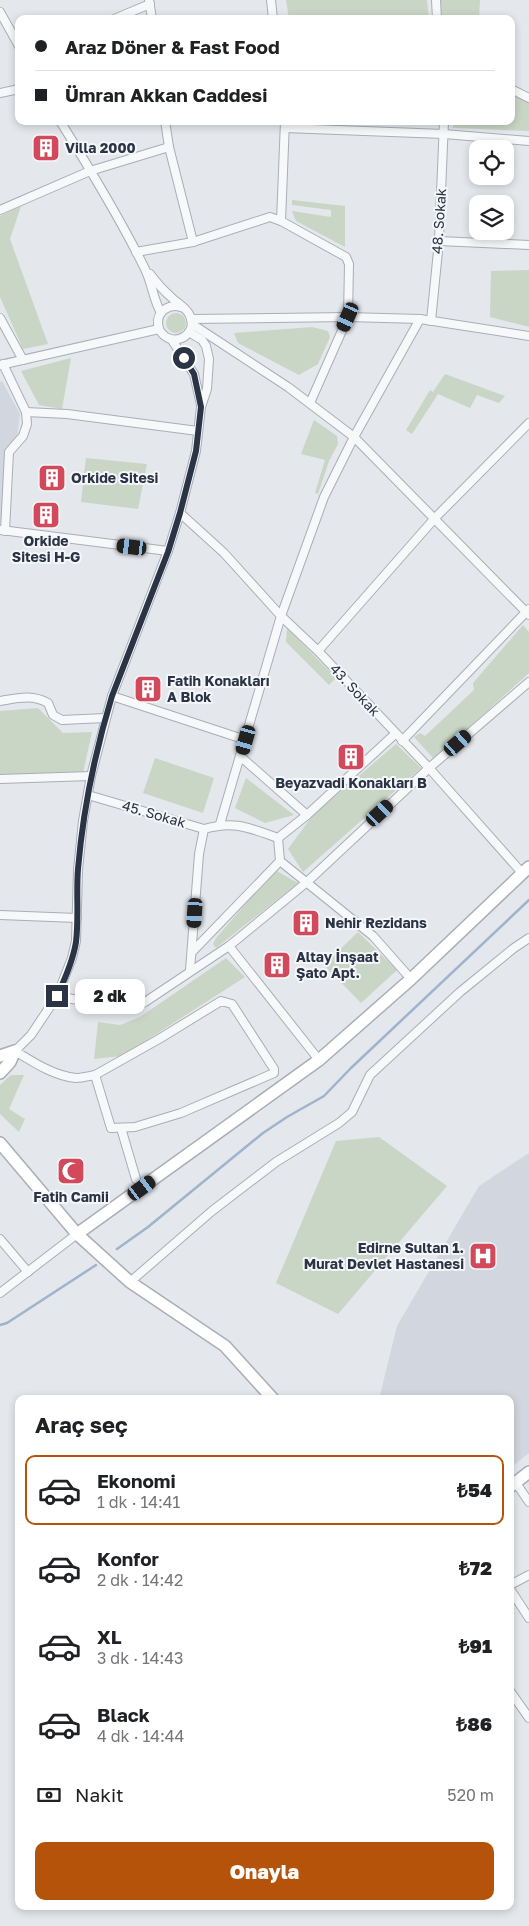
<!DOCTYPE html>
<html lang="tr">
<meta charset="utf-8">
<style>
:root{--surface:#fff;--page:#f2f2f2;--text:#202124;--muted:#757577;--line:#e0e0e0;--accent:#b45309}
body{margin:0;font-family:"Golos Text",sans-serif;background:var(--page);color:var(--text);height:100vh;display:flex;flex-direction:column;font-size:19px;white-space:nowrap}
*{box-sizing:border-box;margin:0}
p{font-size:16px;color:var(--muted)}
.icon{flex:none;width:28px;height:28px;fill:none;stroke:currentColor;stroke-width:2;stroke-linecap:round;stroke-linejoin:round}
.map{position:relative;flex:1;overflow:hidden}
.panel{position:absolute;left:15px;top:1395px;width:499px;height:515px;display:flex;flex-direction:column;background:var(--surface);border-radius:10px;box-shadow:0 2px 8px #0003}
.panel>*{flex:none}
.guide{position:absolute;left:15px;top:15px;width:500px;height:110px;border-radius:10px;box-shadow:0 2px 8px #0003;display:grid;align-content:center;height:110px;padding:0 20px;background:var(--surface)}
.tools{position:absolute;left:469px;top:140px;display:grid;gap:10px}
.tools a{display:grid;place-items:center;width:45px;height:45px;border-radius:10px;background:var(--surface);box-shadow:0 2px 8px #0003;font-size:25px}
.end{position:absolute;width:22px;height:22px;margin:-11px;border:6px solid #2b3445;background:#fff;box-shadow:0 0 0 2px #fff}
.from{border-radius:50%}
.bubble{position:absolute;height:35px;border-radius:10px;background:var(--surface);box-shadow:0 2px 8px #0003;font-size:16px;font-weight:800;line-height:35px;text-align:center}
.car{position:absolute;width:15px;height:30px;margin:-15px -8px;border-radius:6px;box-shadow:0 0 4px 1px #0007;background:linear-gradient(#222 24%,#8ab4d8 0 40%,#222 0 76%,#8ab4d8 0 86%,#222 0)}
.guide b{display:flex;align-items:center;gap:18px;height:48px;font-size:19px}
.guide b+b{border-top:1px solid var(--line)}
.guide i{width:12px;height:12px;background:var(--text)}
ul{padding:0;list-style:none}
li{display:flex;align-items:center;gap:15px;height:70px;margin:0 10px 8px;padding:0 10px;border:2px solid transparent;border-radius:10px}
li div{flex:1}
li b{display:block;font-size:19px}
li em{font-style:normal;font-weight:800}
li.current{border-color:var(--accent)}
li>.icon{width:45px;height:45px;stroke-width:1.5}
h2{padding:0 20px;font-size:22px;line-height:60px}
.pay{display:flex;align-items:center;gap:12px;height:55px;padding:0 20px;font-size:19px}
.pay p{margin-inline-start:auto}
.button{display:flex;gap:10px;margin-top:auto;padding:10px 20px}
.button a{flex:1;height:58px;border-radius:10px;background:var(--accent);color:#fff;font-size:20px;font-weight:800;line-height:58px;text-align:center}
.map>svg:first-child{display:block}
</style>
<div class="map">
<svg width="529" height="1926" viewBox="0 0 529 1926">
<rect width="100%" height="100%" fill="#e4e7ec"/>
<g fill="#d2d6de">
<polygon points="2,381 20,414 17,438 6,448 2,522 0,522 0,382"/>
<polygon points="529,1153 529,1453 510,1468 510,1399 379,1399 397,1326 479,1186"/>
</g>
<g fill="#c9d6c5">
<polygon points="286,0 427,0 429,19 289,19"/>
<polygon points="439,0 480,0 479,19 440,19"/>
<polygon points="511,92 529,102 529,131 453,128 453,121 511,121"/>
<polygon points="292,200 345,206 345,247 296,221 292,211 331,217 331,210 292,205"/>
<polygon points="21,206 10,239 48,344 23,349 0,297 0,216"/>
<polygon points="529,270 529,327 490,317 491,271"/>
<circle cx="176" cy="323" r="10"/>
<polygon points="312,327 328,331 330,337 318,364 299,375 238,343 234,333"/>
<polygon points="71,358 62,409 39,405 21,371"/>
<polygon points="445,374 505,396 499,403 477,395 470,408 438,394 412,434 406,430 430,390 433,392"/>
<polygon points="314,420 337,436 338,444 329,461 318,494 315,493 325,460 301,454"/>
<polygon points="86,458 147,464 138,509 81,502"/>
<polygon points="523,625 529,632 529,673 434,759 414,737 420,733 425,736 474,690 473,683"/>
<polygon points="287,628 336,678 329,685 286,642"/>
<polygon points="38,708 63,733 92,732 83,773 0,777 0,711"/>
<polygon points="396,744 421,768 303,872 288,849 313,815"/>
<polygon points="155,758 214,778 203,813 143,793"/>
<polygon points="246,778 294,815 265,823 235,808"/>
<polygon points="275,870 298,883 216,948 213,944 216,938"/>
<polygon points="358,932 397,970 361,1003 324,965"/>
<polygon points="226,958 245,977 122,1056 94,1059 98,1022 120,1025 140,1017"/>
<polygon points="11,1075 24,1075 9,1109 25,1119 19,1132 0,1114 0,1085"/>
<polygon points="379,1137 447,1186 338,1314 276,1283 336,1141"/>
</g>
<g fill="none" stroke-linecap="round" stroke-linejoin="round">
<g stroke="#9fb4cc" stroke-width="2.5">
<polyline points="117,1249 148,1227 263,1133 287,1117 324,1096 351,1068 529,900"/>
<polyline points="0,1325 7,1323 96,1265"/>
</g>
<defs>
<g id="minor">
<polyline points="149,0 152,19"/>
<polyline points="271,0 273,19"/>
<polyline points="436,0 437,19"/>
<polyline points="0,12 19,46"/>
<polyline points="114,19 150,4"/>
<polyline points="511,89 529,98"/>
<polyline points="0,93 19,89"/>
<path d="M60,121c30,48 60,97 85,148 7,14 8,30 16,44"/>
<polyline points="165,121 169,147 193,242"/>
<polyline points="285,128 444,134 529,141"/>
<polyline points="0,210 90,171 169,147"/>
<polyline points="281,221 346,257 349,264 348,317 310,403"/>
<polyline points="439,241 529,245"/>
<polyline points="136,252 193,242 270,217 281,221 285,121"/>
<path d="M150,274c6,8 13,16 21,23 6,6 16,11 19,19 9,20 -20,34 -31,13 -5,-17 10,-27 25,-21"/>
<polyline points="0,318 23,360"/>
<polyline points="191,319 348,317 420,319 529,336"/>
<polyline points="431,321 439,241 444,121"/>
<polyline points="192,324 288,387 354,437 529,615"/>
<polyline points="172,340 194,374 201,405"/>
<polyline points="3,364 26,412 27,424 23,436 9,452 5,531"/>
<polyline points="0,365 159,329"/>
<polyline points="26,412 67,414 198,431"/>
<polyline points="180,513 224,553 281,616 318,651 429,768 523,874"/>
<polyline points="1,530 168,551"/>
<polyline points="318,651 435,518 529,423"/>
<polyline points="112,696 246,740"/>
<path d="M0,701c18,-3 32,-7 48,2l5,12 9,5 43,-2"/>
<polyline points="402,741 529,609"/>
<polyline points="241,757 307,815"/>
<polyline points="0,779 91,776"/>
<path d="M88,795l116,34c31,-9 45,-1 74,9l29,-23 88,-81"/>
<polyline points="220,824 281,616 324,497 354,437 420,319"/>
<polyline points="280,861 373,936 411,979"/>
<polyline points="0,915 77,918"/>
<polyline points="229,946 319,1060"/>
<polyline points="192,952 280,861 278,838"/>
<polyline points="190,970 199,854 204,829"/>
<polyline points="57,996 119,1008 134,1007 145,1002 229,946 307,882 429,768 529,682"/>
<polygon points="221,1001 232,1004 274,1069 274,1073 181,1113 135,1127 111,1128 95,1075 159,1039"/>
<path d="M95,1075c-6,1 -13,3 -19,3 -22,-2 -43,-16 -61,-27l16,-16 26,-39 15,-38 4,-17 2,-71 5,-49 8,-45 21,-80 56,-145 12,-38 16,-62 5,-44 6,-18 2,-30 -3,-13 -4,-6 -13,-8"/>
<polyline points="121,1128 136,1179"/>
<polyline points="0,1239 28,1272"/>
<polyline points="130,1282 212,1211 276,1162 339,1123 352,1112 370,1075 460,992 514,948 529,938"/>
<polyline points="0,1293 77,1234"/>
<polyline points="516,1483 529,1502"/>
<polyline points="510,1585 529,1575"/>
<polyline points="510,1589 529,1618"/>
<polyline points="510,1691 529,1718"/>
</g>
<g id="secondary">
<polyline points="0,1056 15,1051"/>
<polyline points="0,1073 10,1062 15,1051"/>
<polyline points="0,1143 77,1234 130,1282 225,1346 273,1399"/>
<polyline points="77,1234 319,1060 411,979 529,867"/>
<polyline points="510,1487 529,1472"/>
</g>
</defs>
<use href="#minor" stroke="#a9aeb7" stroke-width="10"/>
<use href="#secondary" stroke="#a9aeb7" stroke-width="14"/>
<use href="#minor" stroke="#f7f8fa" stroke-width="8"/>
<use href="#secondary" stroke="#fff" stroke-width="11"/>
</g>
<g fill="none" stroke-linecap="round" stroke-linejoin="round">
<path stroke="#2b3445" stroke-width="6" d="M57,996c8,-17 16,-35 19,-54 3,-24 0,-49 2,-73 5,-59 17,-117 34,-173l56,-144 12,-39 16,-62 5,-44 -7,-33 -10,-16"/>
</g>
<defs>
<symbol id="building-square" viewBox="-11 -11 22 22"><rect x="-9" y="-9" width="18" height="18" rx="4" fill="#d1495b" stroke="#f4f6f9"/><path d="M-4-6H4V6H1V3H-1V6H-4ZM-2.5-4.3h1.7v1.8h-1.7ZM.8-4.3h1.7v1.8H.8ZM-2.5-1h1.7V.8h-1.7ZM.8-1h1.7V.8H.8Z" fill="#fff"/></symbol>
<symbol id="mosque-square" viewBox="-11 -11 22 22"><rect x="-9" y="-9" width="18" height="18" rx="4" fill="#d1495b" stroke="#f4f6f9"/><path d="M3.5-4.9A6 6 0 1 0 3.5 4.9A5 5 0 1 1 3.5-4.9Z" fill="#fff"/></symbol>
<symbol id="hospital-square" viewBox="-11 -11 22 22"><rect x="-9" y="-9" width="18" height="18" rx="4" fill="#d1495b" stroke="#f4f6f9"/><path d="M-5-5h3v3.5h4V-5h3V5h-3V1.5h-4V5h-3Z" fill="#fff"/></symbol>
</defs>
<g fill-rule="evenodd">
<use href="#building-square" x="30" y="132" width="32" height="32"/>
<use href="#building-square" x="36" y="462" width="32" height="32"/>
<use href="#building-square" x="30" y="499" width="32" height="32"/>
<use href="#building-square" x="132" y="673" width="32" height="32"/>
<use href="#building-square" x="335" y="741" width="32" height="32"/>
<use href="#building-square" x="290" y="907" width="32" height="32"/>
<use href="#building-square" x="261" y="949" width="32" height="32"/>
<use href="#mosque-square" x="55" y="1155" width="32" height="32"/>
<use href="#hospital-square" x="467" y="1240" width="32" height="32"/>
</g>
<g text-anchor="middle" stroke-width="4" stroke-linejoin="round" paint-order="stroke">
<g font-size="14" font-weight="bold" fill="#2b3445" stroke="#f4f6f9" text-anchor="start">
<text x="65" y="153">Villa 2000</text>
<text x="71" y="483">Orkide Sitesi</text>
<text x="46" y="546" text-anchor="middle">Orkide<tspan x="46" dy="16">Sitesi H-G</tspan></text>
<text x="167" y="686">Fatih Konakları<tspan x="167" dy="16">A Blok</tspan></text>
<text x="351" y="788" text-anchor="middle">Beyazvadi Konakları B</text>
<text x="325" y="928">Nehir Rezidans</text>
<text x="296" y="962">Altay İnşaat<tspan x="296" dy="16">Şato Apt.</tspan></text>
<text x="71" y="1202" text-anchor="middle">Fatih Camii</text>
<text x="464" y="1253" text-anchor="end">Edirne Sultan 1.<tspan x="464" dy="16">Murat Devlet Hastanesi</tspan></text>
</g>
<g font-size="14" fill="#2b3445" stroke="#f4f6f9">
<text transform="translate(439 221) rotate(-86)" y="5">48. Sokak</text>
<text transform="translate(355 690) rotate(47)" y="5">43. Sokak</text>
<text transform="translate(154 814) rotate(16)" y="5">45. Sokak</text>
</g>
</g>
</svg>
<div class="tools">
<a><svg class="icon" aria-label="locate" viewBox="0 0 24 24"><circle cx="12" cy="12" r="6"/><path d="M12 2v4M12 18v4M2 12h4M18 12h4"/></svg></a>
<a><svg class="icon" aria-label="layers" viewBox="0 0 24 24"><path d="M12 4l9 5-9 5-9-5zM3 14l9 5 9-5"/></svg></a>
</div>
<i class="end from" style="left:184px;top:358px"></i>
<i class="end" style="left:57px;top:996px"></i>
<div class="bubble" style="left:75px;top:979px;width:70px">2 dk</div>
<i class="car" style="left:348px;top:317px;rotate:204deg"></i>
<i class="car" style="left:132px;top:547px;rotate:277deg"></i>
<i class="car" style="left:246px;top:740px;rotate:196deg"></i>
<i class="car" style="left:458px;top:743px;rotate:49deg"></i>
<i class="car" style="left:380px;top:813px;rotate:47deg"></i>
<i class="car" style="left:195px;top:913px;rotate:184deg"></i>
<i class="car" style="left:142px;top:1188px;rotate:54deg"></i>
<div class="guide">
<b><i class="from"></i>Araz Döner &amp; Fast Food</b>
<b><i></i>Ümran Akkan Caddesi</b>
</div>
<section class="panel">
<h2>Araç seç</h2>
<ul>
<li class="current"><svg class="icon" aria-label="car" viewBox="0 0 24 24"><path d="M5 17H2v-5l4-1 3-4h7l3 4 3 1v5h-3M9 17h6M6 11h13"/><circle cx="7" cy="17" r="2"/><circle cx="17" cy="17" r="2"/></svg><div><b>Ekonomi</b><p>1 dk · 14:41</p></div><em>₺54</em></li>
<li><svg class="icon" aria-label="car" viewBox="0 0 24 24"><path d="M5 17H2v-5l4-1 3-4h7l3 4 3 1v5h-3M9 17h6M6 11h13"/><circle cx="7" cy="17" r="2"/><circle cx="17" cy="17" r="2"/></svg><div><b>Konfor</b><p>2 dk · 14:42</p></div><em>₺72</em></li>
<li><svg class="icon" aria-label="car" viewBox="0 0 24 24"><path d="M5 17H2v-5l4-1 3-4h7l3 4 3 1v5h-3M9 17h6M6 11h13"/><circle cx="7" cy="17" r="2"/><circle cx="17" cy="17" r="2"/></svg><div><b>XL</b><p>3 dk · 14:43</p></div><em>₺91</em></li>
<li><svg class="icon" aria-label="car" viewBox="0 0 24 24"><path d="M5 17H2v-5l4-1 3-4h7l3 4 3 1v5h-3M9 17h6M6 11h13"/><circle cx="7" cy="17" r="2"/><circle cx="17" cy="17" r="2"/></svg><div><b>Black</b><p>4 dk · 14:44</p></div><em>₺86</em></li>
</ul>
<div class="pay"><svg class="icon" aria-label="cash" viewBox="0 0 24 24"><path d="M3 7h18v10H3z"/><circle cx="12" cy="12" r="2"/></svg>Nakit<p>520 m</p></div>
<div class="button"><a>Onayla</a></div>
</section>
</div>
